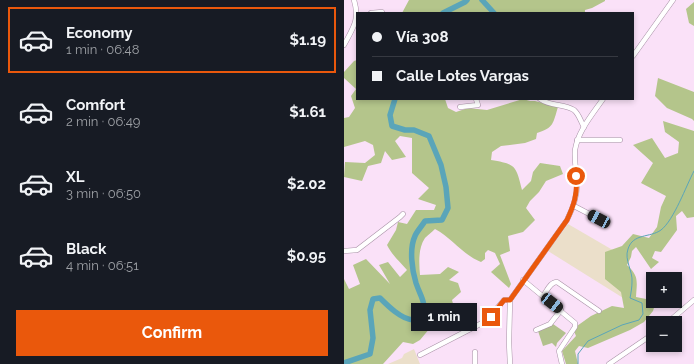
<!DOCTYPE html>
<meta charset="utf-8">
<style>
:root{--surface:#171b24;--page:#20242c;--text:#f1f3f6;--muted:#9ea1a6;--line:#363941;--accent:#ea580c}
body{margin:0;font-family:Raleway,sans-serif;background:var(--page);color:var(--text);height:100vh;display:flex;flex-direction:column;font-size:15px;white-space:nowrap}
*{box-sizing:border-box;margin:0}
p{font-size:13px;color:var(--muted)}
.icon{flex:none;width:22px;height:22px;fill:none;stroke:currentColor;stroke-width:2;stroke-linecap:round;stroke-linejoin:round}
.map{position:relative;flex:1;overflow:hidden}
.panel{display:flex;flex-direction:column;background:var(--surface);width:344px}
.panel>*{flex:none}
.hud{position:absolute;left:12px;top:12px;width:278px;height:88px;border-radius:0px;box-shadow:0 2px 6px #0003;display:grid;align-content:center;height:88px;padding:0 16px;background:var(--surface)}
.fabs{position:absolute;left:302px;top:272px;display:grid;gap:8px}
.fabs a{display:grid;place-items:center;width:36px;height:36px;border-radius:0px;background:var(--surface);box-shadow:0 2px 6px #0003;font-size:20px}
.end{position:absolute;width:18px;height:18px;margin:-9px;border:5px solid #ea580c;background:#fff;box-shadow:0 0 0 2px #fff}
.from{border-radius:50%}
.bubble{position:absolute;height:28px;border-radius:0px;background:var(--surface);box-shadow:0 2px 6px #0003;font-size:13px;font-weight:700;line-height:28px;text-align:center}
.car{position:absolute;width:12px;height:24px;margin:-12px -6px;border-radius:5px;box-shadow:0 0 3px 1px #0007;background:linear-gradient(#222 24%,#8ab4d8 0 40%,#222 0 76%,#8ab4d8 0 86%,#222 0)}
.hud b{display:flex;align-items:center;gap:14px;height:38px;font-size:15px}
.hud b+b{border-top:1px solid var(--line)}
.hud i{width:10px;height:10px;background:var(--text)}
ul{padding:7px 0 0;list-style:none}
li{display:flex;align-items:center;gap:12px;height:66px;margin:0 8px 6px;padding:0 8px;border:2px solid transparent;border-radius:0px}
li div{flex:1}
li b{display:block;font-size:15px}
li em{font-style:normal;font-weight:700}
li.active{border-color:var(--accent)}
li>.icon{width:36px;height:36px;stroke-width:1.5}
.button{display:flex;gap:8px;margin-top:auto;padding:8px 16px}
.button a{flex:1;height:46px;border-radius:0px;background:var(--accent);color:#fff;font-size:16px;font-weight:700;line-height:46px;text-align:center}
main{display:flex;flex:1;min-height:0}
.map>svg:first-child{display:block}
</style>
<main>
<section class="panel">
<ul>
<li class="active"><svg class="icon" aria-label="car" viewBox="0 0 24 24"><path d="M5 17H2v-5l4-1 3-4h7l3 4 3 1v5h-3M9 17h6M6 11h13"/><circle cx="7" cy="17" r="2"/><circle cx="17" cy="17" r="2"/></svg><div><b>Economy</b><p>1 min · 06:48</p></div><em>$1.19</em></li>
<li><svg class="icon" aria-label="car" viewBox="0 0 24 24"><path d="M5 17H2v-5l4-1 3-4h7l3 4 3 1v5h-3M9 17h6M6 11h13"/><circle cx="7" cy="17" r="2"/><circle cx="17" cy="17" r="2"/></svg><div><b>Comfort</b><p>2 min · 06:49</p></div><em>$1.61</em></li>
<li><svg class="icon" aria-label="car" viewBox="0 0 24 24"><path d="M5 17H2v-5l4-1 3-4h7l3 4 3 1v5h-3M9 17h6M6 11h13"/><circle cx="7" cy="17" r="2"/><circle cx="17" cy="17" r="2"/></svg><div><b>XL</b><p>3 min · 06:50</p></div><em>$2.02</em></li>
<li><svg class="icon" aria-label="car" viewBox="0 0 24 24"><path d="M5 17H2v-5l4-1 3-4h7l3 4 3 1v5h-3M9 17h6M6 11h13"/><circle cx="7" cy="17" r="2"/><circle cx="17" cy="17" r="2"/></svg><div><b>Black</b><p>4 min · 06:51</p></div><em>$0.95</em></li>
</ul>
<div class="button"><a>Confirm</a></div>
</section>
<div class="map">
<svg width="350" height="364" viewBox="0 0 350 364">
<rect width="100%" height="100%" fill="#fae1f8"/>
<g fill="#ebdfca">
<polygon points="224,224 279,256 284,301 204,251"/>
<polygon points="70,349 76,364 44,364 58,358 60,354"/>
</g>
<polygon fill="#b2c18d" points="209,324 222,333 213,343 212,347 208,343 199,346 194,331"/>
<g fill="#b4c58b">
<polygon points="65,0 261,0 261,1 248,8 241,10 241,13 58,13"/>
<polygon points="350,2 350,26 345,23 342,9"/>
<path d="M13,60v39h88l3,9 8,4 12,-4 19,2 36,-11 7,2h5l23,6c-5,16 -4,21 -21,26l-1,6 -11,4 -24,3 -9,6 -1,8c24,4 25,5 31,30l9,-9 2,-9 7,-9 20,3 3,8 -17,7 -7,11 -9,9 -4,7 9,12 -12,12 -15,4 2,15 -10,4 11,29 -2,4 -18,-16 9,-8 -5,-11 -7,-3 -3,3v6l-4,3c-18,-7 -29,-24 -46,-33 -3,3 -7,6 -10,9 -7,10 -6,25 -5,37l20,-1 8,-7 11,5 -10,8 9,3 3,9 -9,8 6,22 -23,7 -5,-1 -10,12 -7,4 -10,-2 -20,22h-39v-85l5,10 11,-5 -7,-19 13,-6 24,25 -11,-19 9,-3 12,15 7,-7c-7,-8 -15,-15 -20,-25l9,-15 2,-8 9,2 9,-14h18l2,-5 -18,-6 11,-11 -17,-15v-35l-12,-2 -5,5 11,16 -14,3 -7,-9 -4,12 -13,3 -6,15 -18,-4 1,-15 20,1 10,-8 -2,-10 -8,-4 -21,6v-29l5,-1 6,-9 -4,-12 5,-7 -12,-11v-6l10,-11z"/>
<polygon points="314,78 350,92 350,121 348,119 323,108 311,96"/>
<path d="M319,121l31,10v86l-7,1 -5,-7 -6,5 1,14 -16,22 -6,-1 -3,7 7,4 -8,7 -15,-22 -4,4 -1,6 -4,8c12,11 10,16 9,32l10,2 3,-13 4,2v13h3l-3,10 -9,11 -14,8 -42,18 -9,-2 -4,5 3,13h-12l-4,-13 14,-15 -2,-5 3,-5 14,-10 21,-10 12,2 -3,-16 -16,-13v-27l17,-6 11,-12 16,4 8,-11 4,-20 5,-11 -25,-13 12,-20 -20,-18 19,-7 13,20 13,-5 1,-11 -14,-10z"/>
</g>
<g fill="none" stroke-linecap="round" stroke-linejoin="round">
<path stroke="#5aa5b9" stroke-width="1" d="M234,364v-10l10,-13 34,-16 17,-5 4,-6 -1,-11 -12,-5c1,-5 2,-11 2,-16 1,-11 -8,-22 -4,-33 5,-16 22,-11 33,-19 13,-10 25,-44 33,-59"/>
<g stroke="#5aa5b9" stroke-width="5.5">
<polyline points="138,0 150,13"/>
<polyline points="99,13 121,2 123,0"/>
<path d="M0,363l26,-9 3,-16 -3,-28 3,-11 7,-1c8,8 21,21 33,22 3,1 7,-1 10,-2 3,-18 -2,-20 -7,-35 -4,-13 -7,-34 -1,-47 2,-5 7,-10 10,-15l17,-1 6,-12 -2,-21 -5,-22 -12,-29 -15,-6h-9l-13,-4 -2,-11 5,-16"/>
</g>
<defs>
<g id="minor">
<polyline points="27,13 38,12"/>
<path d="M0,45c9,-17 16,-25 10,-45"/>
<polyline points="289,56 329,0"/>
<path d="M196,99c11,8 23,4 34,11 5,4 7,12 10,17"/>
<polyline points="116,107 134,105 132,99"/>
<polyline points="233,140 276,140"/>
<polyline points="230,206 255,219"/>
<polyline points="0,251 13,250 56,217 59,214"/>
<polyline points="179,280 231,323 231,327 215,351 218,364"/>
<path d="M199,296c4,-5 7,-14 14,-14l42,29"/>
<polyline points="323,323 350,300"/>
<polyline points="192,330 206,324 217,310"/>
<polyline points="131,352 131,364"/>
<polyline points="76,355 142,321 160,300 166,300"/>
<path d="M166,364l-1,-22 1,-42 57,-80c6,-12 10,-22 10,-35 0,-12 -3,-23 -2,-35 3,-19 17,-35 28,-51"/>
<polyline points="265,364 309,334"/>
</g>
</defs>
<use href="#minor" stroke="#a992a7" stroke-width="5.5"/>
<use href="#minor" stroke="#fff" stroke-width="4.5"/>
</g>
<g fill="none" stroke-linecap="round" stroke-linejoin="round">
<path stroke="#ea580c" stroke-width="5" d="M147,317l13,-17h6l57,-80c7,-15 11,-27 9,-44"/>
</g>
</svg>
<div class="fabs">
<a>+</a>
<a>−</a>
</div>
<i class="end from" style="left:232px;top:176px"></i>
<i class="end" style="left:147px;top:317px"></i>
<div class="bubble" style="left:67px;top:303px;width:66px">1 min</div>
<i class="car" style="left:255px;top:219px;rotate:298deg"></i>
<i class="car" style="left:208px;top:303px;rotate:128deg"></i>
<div class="hud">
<b><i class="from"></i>Vía 308</b>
<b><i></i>Calle Lotes Vargas</b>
</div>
</div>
</main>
